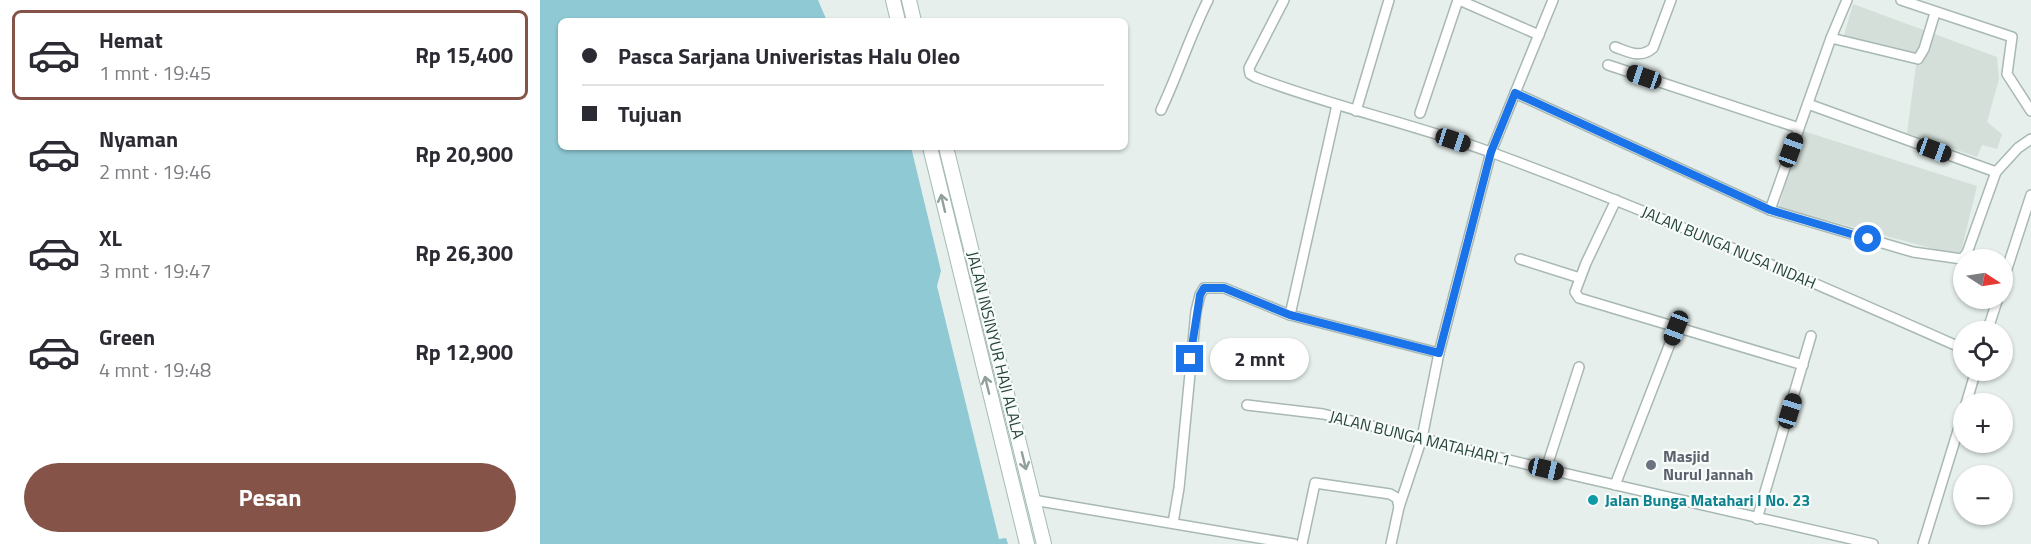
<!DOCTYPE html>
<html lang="id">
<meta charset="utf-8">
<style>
:root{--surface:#fff;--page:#f7f7f7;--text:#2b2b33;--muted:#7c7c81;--line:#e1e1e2;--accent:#855347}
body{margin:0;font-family:"Titillium Web",sans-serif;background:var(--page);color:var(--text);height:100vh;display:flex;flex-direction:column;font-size:22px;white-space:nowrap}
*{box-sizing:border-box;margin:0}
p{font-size:20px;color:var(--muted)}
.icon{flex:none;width:33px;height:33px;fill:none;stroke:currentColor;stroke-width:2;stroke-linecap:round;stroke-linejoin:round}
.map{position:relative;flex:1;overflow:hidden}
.panel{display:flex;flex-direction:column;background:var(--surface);width:540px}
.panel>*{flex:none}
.banner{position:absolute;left:18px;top:18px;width:570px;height:132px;border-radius:9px;box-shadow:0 2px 4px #0004;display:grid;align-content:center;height:132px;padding:0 24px;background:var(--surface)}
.needle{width:39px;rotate:102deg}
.tools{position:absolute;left:1413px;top:249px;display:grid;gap:12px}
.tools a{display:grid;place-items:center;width:60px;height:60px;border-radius:50%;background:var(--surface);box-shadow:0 2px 4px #0004;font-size:30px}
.end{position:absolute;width:27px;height:27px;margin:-14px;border:8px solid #1a73e8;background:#fff;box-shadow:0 0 0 3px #fff}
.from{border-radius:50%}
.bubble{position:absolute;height:42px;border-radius:21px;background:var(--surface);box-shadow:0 2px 4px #0004;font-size:20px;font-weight:700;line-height:42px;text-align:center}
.car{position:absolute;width:18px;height:36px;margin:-18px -9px;border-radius:8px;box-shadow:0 0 4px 2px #0007;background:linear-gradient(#222 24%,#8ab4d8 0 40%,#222 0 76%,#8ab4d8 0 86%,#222 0)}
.banner b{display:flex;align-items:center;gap:21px;height:57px;font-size:22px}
.banner b+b{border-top:2px solid var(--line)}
.banner i{width:15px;height:15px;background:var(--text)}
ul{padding:10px 0 0;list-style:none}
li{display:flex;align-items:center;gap:18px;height:90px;margin:0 12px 9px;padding:0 12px;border:3px solid transparent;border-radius:9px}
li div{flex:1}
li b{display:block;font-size:22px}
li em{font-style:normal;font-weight:700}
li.on{border-color:var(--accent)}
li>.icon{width:54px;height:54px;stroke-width:1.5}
.primary-button{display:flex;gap:12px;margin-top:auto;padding:12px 24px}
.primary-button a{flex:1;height:69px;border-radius:36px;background:var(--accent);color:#fff;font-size:24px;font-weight:700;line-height:69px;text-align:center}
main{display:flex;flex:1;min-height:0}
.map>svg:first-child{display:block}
</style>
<main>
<section class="panel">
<ul>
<li class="on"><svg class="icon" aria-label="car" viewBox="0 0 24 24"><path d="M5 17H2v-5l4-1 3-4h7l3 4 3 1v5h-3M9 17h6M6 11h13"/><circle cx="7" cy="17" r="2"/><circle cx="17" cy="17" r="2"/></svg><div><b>Hemat</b><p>1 mnt · 19:45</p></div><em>Rp 15,400</em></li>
<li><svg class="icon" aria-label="car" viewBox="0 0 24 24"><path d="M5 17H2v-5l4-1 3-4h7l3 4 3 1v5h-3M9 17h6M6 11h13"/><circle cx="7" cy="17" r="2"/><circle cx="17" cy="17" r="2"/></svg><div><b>Nyaman</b><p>2 mnt · 19:46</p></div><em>Rp 20,900</em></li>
<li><svg class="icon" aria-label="car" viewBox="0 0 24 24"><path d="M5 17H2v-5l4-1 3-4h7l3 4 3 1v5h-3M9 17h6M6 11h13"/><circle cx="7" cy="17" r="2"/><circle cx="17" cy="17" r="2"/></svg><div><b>XL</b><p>3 mnt · 19:47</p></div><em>Rp 26,300</em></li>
<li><svg class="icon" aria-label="car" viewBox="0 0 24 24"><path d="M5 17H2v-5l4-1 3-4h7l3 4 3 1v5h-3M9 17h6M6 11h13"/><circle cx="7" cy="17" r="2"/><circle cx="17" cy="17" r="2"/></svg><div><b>Green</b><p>4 mnt · 19:48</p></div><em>Rp 12,900</em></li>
</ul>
<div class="primary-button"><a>Pesan</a></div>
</section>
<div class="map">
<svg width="1491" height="544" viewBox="0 0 1491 544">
<rect width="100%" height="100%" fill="#e6efeb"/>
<g fill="#d4dfda">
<polygon points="1313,4 1457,57 1459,79 1447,122 1462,134 1457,149 1442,145 1437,157 1367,133 1377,58 1303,39"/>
<polygon points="1260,130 1437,186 1420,256 1239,207"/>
</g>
<polygon fill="#8ec9d4" points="0,0 278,0 287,21 21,21 21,147 371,147 401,271 397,286 459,539 466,538 468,544 0,544"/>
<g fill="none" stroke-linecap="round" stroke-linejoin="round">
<defs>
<g id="minor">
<path d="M744,0l-35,68 1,6 5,3c78,30 160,47 238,76 160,59 315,127 471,196"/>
<polyline points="919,0 999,35"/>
<polyline points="1361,0 1472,37 1467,74 1491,111"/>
<polyline points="1291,38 1378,59 1384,49 1395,13"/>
<path d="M1075,47c14,5 25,12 38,1l18,-48"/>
<polyline points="1068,65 1259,128"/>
<polyline points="975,93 1230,210 1373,252 1422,259 1427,253 1456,172"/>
<polyline points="1268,104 1456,172 1478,148 1491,139"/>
<path d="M621,110c17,-36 29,-74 47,-110"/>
<polyline points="816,111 849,0"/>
<polyline points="880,113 918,0"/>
<polyline points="1076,200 1046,263 1035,292 1039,298 1263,365"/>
<polyline points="1230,210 1291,38 1307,0"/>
<polyline points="980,259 1040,278"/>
<polyline points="1462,284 1491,195"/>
<polyline points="750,315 797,105"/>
<polyline points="1447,332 1458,298"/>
<polyline points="1426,404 1436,370"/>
<polyline points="707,405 783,414 1006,469 1333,544"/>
<polyline points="1006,469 1039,367"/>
<polyline points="1075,485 1136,328"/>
<polyline points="493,500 754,544"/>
<polyline points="1217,519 1271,336"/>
<polyline points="633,523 639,488 656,311 660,295 664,288 684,288 750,315 899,353"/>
<polyline points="762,544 775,483 850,494 857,498 859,507"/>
<polyline points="851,544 859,507 882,438 899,353 951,152 1013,0"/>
<polyline points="1383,544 1424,411"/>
</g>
<g id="secondary">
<polyline points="353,0 358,21"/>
<polyline points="369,0 374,21"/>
<polyline points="390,147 487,544"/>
<polyline points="406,147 504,544"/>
</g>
</defs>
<use href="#minor" stroke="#a8b8b2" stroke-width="12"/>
<use href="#secondary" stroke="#a4bbb3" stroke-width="16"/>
<use href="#minor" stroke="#fff" stroke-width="9"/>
<use href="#secondary" stroke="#fff" stroke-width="14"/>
</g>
<defs><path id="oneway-shaft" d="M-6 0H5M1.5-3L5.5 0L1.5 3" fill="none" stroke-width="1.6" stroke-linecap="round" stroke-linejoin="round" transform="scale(1.5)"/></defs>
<g stroke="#92a09c">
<use href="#oneway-shaft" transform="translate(403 203) rotate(-103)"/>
<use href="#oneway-shaft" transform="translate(447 385) rotate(-104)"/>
<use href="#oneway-shaft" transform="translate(484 461) rotate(76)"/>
</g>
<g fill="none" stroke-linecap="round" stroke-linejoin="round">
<polyline stroke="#1a73e8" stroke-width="8" points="650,359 660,295 664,288 684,288 750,315 899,353 951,152 975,93 1230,210 1328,239"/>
</g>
<circle fill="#6b7280" stroke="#f7fbf9" stroke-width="2" cx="1111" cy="465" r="6"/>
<circle fill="#0f9aa8" stroke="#f7fbf9" stroke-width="2" cx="1053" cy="500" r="6"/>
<g text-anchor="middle" stroke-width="4.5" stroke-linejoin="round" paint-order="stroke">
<g font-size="16" fill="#24423a" stroke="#f7fbf9">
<text transform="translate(1189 247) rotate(23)" y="6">JALAN BUNGA NUSA INDAH</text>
<text transform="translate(456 345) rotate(76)" y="6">JALAN INSINYUR HAJI ALALA</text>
<text transform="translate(880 438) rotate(14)" y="6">JALAN BUNGA MATAHARI 1</text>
</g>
<g font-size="16" font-weight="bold" fill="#5b616d" stroke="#f7fbf9" text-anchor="start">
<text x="1123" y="462">Masjid<tspan x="1123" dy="18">Nurul Jannah</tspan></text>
</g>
<g font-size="16" font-weight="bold" fill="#0d838f" stroke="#f7fbf9" text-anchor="start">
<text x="1065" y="506">Jalan Bunga Matahari I No. 23</text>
</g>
</g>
</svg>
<div class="tools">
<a><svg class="needle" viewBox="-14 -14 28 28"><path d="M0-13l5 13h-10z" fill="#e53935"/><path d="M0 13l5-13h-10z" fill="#7c7c81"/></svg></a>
<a><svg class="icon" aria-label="locate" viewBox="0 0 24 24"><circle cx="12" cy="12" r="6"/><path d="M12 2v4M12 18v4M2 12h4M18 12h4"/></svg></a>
<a>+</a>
<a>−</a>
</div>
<i class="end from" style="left:1328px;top:239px"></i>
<i class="end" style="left:650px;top:359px"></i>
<div class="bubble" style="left:670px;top:338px;width:99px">2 mnt</div>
<i class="car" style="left:1104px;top:77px;rotate:289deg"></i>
<i class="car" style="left:913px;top:140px;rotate:108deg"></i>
<i class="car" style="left:1251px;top:150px;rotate:20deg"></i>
<i class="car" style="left:1394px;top:150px;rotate:110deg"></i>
<i class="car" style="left:1136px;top:328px;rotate:201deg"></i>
<i class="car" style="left:1250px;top:411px;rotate:17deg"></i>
<i class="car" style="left:1006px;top:469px;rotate:103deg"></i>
<div class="banner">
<b><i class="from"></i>Pasca Sarjana Univeristas Halu Oleo</b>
<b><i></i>Tujuan</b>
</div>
</div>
</main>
